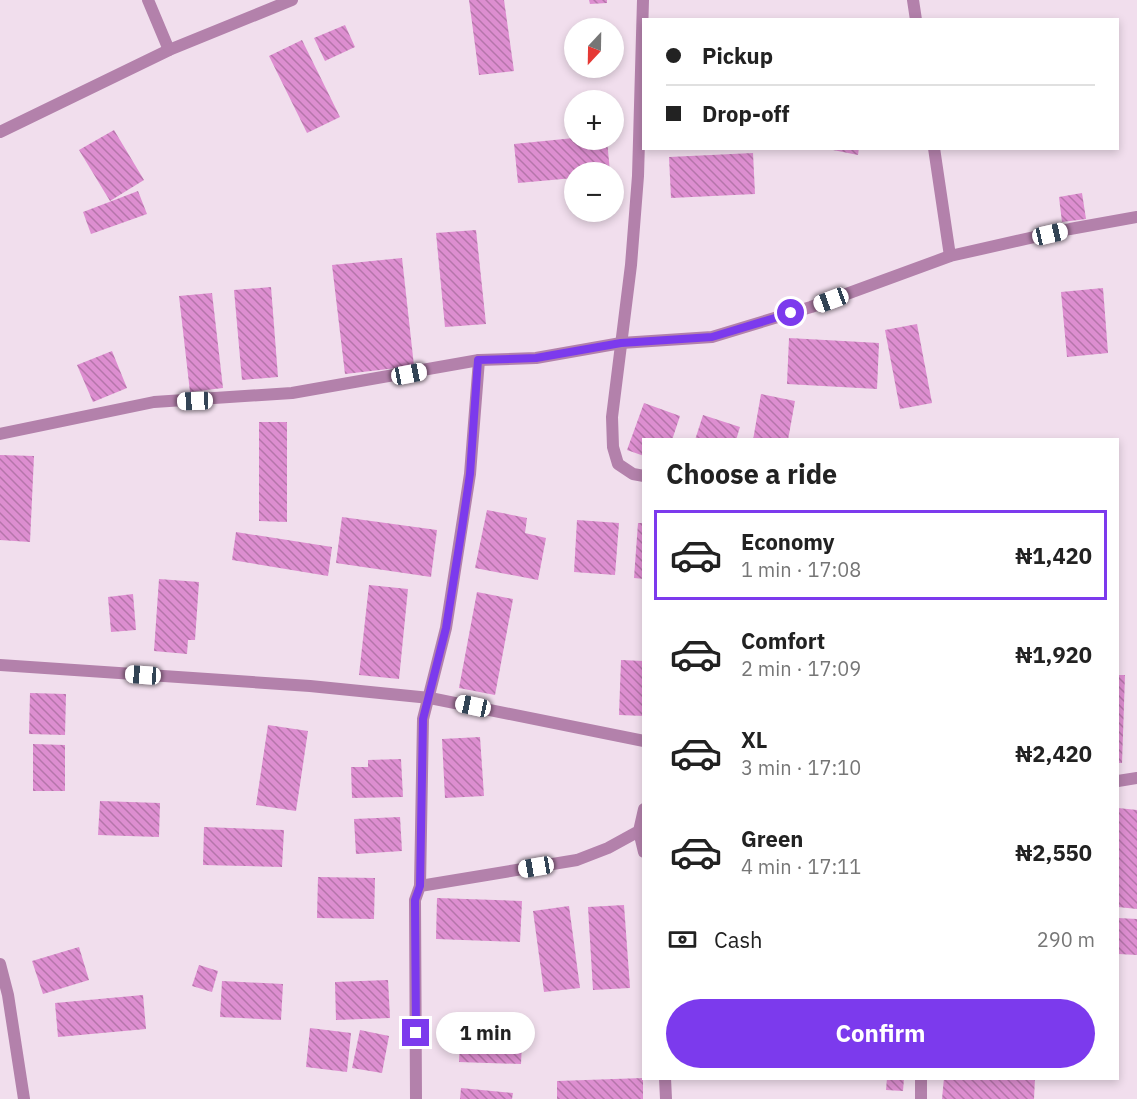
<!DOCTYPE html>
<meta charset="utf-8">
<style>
:root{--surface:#fff;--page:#f2f2f2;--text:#222;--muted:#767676;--line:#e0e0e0;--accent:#7c3aed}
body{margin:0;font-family:"IBM Plex Sans",sans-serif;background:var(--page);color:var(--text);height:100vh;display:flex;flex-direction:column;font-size:22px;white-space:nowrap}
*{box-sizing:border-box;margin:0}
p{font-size:20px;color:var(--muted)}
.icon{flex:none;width:33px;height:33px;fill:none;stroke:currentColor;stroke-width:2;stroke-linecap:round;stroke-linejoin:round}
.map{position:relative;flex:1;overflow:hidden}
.details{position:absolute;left:642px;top:438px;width:477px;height:642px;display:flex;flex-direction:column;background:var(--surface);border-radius:0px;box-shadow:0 3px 9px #0003}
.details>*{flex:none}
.hud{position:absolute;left:642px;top:18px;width:477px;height:132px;border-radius:0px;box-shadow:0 3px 9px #0003;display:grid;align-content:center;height:132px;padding:0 24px;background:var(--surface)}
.needle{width:39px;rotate:202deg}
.controls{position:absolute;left:564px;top:18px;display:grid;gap:12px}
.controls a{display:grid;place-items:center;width:60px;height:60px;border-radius:50%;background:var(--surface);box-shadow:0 3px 9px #0003;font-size:30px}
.end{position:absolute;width:27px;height:27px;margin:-14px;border:8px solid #7c3aed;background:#fff;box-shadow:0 0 0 3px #fff}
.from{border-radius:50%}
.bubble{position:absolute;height:42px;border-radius:21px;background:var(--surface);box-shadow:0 3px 9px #0003;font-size:20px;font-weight:700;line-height:42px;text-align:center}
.car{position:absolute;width:18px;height:36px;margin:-18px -9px;border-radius:8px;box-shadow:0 0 4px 2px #0007;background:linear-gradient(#fff 24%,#345 0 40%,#fff 0 76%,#345 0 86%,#fff 0)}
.hud b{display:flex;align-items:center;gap:21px;height:57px;font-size:22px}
.hud b+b{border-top:2px solid var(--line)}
.hud i{width:15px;height:15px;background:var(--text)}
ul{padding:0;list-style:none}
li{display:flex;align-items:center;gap:18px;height:90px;margin:0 12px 9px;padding:0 12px;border:3px solid transparent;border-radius:0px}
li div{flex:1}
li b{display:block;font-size:22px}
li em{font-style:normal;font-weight:700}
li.on{border-color:var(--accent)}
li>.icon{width:54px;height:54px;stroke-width:1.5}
h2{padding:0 24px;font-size:27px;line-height:72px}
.pay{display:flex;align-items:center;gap:15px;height:66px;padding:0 24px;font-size:22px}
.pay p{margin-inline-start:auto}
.primary-button{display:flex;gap:12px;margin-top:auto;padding:12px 24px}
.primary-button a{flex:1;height:69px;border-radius:36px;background:var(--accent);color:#fff;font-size:24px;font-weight:700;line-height:69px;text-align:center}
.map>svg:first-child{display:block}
</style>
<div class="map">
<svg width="1137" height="1099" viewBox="0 0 1137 1099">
<defs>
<pattern id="building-back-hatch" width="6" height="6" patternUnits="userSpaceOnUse" patternTransform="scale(1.5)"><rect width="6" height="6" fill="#dd8ed0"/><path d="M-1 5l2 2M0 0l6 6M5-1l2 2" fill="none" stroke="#b575aa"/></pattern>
</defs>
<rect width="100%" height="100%" fill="#f1deed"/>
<g fill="url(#building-back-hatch)">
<polygon points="469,0 504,0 514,71 479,75"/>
<polygon points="589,0 607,0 607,3 590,4"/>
<polygon points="345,25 355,47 325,61 314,38"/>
<polygon points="302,40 340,117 307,133 269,56"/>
<polygon points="114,130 144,180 110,201 79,150"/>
<polygon points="574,138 607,140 610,172 574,172 574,178 518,183 514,144"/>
<polygon points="823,148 859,148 858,155"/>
<polygon points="753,153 755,194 671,198 669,157"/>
<polygon points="138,191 147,214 91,234 83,212"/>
<polygon points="1082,193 1086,219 1062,222 1059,197"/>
<polygon points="476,230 486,324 445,327 436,233"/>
<polygon points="402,258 414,366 345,374 332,265"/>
<polygon points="271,287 278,377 242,380 234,290"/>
<polygon points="1103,288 1108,353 1067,357 1061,292"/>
<polygon points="212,293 223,388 190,392 179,296"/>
<polygon points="917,324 932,403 900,409 885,330"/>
<polygon points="789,338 879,343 877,389 787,384"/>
<polygon points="112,351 127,388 93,402 77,365"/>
<polygon points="761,394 795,401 788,440 753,440"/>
<polygon points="644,403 680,416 672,440 644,440 644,456 627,450"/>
<polygon points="703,415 740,427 736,440 695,440"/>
<polygon points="259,422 287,422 287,522 259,521"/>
<polygon points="0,455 34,456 30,542 0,540"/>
<polygon points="487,510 527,518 525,533 546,538 538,580 475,568"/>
<polygon points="342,517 437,530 431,577 336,563"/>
<polygon points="577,520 619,523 615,575 574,572"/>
<polygon points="638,523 644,523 644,579 634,578"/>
<polygon points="236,532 332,547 328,576 232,560"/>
<polygon points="159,579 199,582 195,640 188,640 187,654 154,651"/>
<polygon points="369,585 408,589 399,679 359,675"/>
<polygon points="477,592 513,599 495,695 459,688"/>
<polygon points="133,594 136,630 111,632 108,597"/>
<polygon points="621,660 644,661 644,716 619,715"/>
<polygon points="1118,675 1125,675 1122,763 1118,763"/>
<polygon points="30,693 66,694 65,735 29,734"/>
<polygon points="268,725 308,731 296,811 256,805"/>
<polygon points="480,737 484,796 445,798 442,739"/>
<polygon points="33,744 65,745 65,791 33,791"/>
<polygon points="401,759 403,797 352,798 351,767 368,767 368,760"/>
<polygon points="100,801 160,803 159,837 98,835"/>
<polygon points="1118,808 1137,810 1137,909 1118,907"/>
<polygon points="400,817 402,851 356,854 354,819"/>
<polygon points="204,827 284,830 282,867 203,865"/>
<polygon points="318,877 375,878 374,919 317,918"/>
<polygon points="437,898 522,901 520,942 436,939"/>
<polygon points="624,905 630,988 593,990 588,907"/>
<polygon points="569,906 580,988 544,992 533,911"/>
<polygon points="1118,918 1137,919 1137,955 1118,954"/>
<polygon points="79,947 89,980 43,994 32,961"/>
<polygon points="199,965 218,971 212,992 192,986"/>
<polygon points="388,980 390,1018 336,1020 335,982"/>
<polygon points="222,981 283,984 281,1020 220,1017"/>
<polygon points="143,995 146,1029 58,1037 55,1003"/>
<polygon points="461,1016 523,1018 521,1064 459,1062"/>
<polygon points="310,1028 351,1033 347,1072 306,1067"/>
<polygon points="360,1030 389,1036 382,1073 352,1068"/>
<polygon points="643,1078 643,1099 557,1099 557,1081"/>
<polygon points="887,1078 904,1078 903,1091 886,1090"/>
<polygon points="944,1078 1035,1078 1034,1099 942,1099"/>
<polygon points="461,1088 513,1093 512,1099 460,1099"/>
</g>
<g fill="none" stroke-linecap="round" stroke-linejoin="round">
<g stroke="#b381ab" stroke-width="12">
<polyline points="148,0 169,50"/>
<polyline points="643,0 638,176 631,265 612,417 613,447 618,464 633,474 644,476"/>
<polyline points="913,0 916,20"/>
<polyline points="0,132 169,50 292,0"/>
<polyline points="934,148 950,256"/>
<polyline points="0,434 154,402 292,393 479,360 536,358 621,343 712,337 811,307 950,256 1070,229 1137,217"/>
<polyline points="0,665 310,686 430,698 644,741"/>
<polyline points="1118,781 1137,778"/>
<polyline points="639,831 644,852"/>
<polyline points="420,886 423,719 446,628 470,474 479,360"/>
<polyline points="0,964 8,995 24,1099"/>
<polyline points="665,1078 666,1099"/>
<polyline points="416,1099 415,900 420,886 577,860 608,848 639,831 644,809"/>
<polyline points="921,1099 921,1078"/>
</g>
</g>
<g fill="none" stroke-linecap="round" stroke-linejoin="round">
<polyline stroke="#7c3aed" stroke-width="8" points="416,1033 415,900 420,886 423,719 446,628 462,528 470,474 478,360 536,358 621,343 712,337 791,313"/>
</g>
</svg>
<div class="controls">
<a><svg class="needle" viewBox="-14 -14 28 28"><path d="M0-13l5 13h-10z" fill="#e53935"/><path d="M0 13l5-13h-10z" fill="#767676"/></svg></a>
<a>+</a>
<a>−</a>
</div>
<i class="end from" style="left:791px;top:313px"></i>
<i class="end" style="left:416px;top:1033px"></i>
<div class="bubble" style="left:436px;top:1012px;width:99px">1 min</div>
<i class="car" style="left:1050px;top:234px;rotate:77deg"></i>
<i class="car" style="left:831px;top:300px;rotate:250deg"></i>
<i class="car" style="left:409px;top:374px;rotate:79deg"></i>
<i class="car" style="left:195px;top:401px;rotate:268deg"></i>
<i class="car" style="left:143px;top:675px;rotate:274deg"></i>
<i class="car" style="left:473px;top:706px;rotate:282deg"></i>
<i class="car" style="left:536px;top:867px;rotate:260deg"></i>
<div class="hud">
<b><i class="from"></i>Pickup</b>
<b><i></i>Drop-off</b>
</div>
<section class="details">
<h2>Choose a ride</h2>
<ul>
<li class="on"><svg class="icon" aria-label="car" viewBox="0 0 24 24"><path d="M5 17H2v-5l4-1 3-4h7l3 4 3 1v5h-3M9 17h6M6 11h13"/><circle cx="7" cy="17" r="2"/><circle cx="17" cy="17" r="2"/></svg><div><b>Economy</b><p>1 min · 17:08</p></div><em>₦1,420</em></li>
<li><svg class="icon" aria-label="car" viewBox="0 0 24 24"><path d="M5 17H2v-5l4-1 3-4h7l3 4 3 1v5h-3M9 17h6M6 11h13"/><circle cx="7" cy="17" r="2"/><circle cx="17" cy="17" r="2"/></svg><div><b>Comfort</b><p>2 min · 17:09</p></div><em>₦1,920</em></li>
<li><svg class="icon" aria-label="car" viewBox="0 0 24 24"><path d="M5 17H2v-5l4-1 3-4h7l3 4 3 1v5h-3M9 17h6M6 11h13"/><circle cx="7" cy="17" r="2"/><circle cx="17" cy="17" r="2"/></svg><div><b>XL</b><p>3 min · 17:10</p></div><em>₦2,420</em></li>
<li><svg class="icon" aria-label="car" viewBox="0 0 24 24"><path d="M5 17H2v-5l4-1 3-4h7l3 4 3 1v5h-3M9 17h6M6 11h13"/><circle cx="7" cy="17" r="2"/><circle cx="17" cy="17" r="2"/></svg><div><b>Green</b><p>4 min · 17:11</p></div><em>₦2,550</em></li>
</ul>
<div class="pay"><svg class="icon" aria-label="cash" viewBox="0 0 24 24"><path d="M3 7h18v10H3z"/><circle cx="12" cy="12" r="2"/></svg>Cash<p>290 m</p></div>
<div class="primary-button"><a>Confirm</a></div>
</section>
</div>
